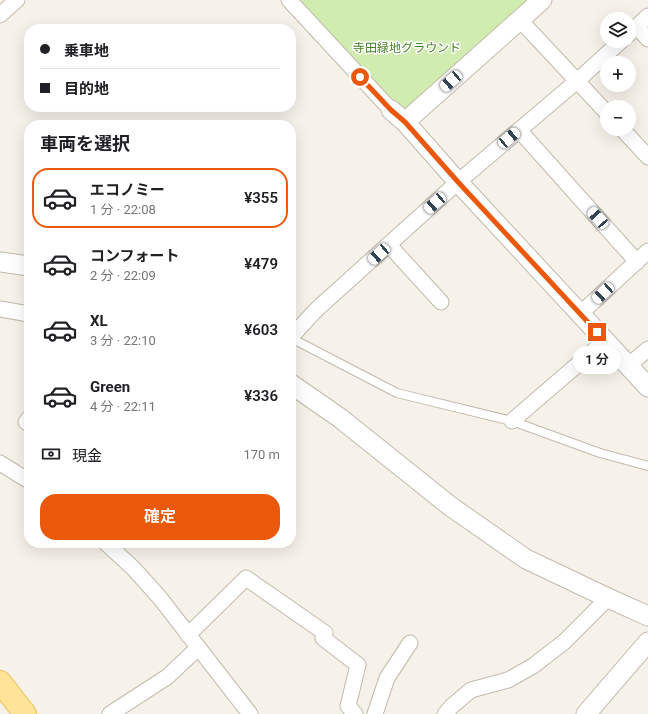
<!DOCTYPE html>
<html lang="ja">
<meta charset="utf-8">
<style>
:root{--surface:#fff;--page:#f6f6f6;--text:#202124;--muted:#757577;--line:#e0e0e0;--accent:#ea580c}
body{margin:0;font-family:Roboto,"Noto Sans JP",sans-serif;background:var(--page);color:var(--text);height:100vh;display:flex;flex-direction:column;font-size:15px;white-space:nowrap}
*{box-sizing:border-box;margin:0}
p{font-size:13px;color:var(--muted)}
.icon{flex:none;width:22px;height:22px;fill:none;stroke:currentColor;stroke-width:2;stroke-linecap:round;stroke-linejoin:round}
.map{position:relative;flex:1;overflow:hidden}
.side{position:absolute;left:24px;top:120px;width:272px;height:428px;display:flex;flex-direction:column;background:var(--surface);border-radius:16px;box-shadow:0 4px 16px #0002}
.side>*{flex:none}
.top-card{position:absolute;left:24px;top:24px;width:272px;height:88px;border-radius:16px;box-shadow:0 4px 16px #0002;display:grid;align-content:center;height:88px;padding:0 16px;background:var(--surface)}
.buttons{position:absolute;left:600px;top:12px;display:grid;gap:8px}
.buttons a{display:grid;place-items:center;width:36px;height:36px;border-radius:50%;background:var(--surface);box-shadow:0 4px 16px #0002;font-size:20px}
.end{position:absolute;width:18px;height:18px;margin:-9px;border:5px solid #ea580c;background:#fff;box-shadow:0 0 0 2px #fff}
.from{border-radius:50%}
.bubble{position:absolute;height:28px;border-radius:14px;background:var(--surface);box-shadow:0 4px 16px #0002;font-size:13px;font-weight:600;line-height:28px;text-align:center}
.car{position:absolute;width:12px;height:24px;margin:-12px -6px;border-radius:5px;box-shadow:0 0 3px 1px #0007;background:linear-gradient(#fff 24%,#345 0 40%,#fff 0 76%,#345 0 86%,#fff 0)}
.top-card b{display:flex;align-items:center;gap:14px;height:38px;font-size:15px}
.top-card b+b{border-top:1px solid var(--line)}
.top-card i{width:10px;height:10px;background:var(--text)}
ul{padding:0;list-style:none}
li{display:flex;align-items:center;gap:12px;height:60px;margin:0 8px 6px;padding:0 8px;border:2px solid transparent;border-radius:16px}
li div{flex:1}
li b{display:block;font-size:15px}
li em{font-style:normal;font-weight:600}
li.active{border-color:var(--accent)}
li>.icon{width:36px;height:36px;stroke-width:1.5}
h2{padding:0 16px;font-size:18px;line-height:48px}
.pay{display:flex;align-items:center;gap:10px;height:44px;padding:0 16px;font-size:15px}
.pay p{margin-inline-start:auto}
.action{display:flex;gap:8px;margin-top:auto;padding:8px 16px}
.action a{flex:1;height:46px;border-radius:16px;background:var(--accent);color:#fff;font-size:16px;font-weight:600;line-height:46px;text-align:center}
.map>svg:first-child{display:block}
</style>
<div class="map">
<svg width="648" height="714" viewBox="0 0 648 714">
<rect width="100%" height="100%" fill="#f6f2e9"/>
<polygon fill="#d0ecaf" points="296,0 533,0 404,116"/>
<g fill="none" stroke-linecap="round" stroke-linejoin="round">
<defs>
<polyline id="service" points="291,338 397,393 512,421 600,453 648,466"/>
<g id="minor">
<polyline points="289,0 391,110"/>
<polyline points="0,15 17,0"/>
<polyline points="520,20 607,113"/>
<polyline points="637,27 648,39"/>
<polyline points="629,34 648,16"/>
<polyline points="622,129 648,157"/>
<polyline points="519,130 637,262"/>
<polyline points="389,245 441,302"/>
<polyline points="0,309 29,314"/>
<polyline points="580,314 648,251"/>
<polyline points="291,337 317,309 458,182 577,81 621,41"/>
<polyline points="628,366 648,349"/>
<polyline points="29,418 26,422 29,424"/>
<polyline points="512,421 605,341"/>
<polyline points="0,463 29,481"/>
<polyline points="106,543 134,569 160,598 250,714"/>
<polyline points="188,635 246,578 325,633 323,638 358,665 348,706 355,714"/>
<polyline points="110,714 167,677 198,648"/>
<polyline points="375,714 387,678 410,643"/>
<polyline points="445,714 452,706 471,690 508,680 533,666 564,642 608,598"/>
</g>
<g id="tertiary">
<polyline points="391,110 405,122 458,182 648,387"/>
<polyline points="405,122 542,0"/>
<polyline points="0,262 29,266"/>
<polyline points="291,384 340,418 450,506 526,559 608,598 648,616"/>
<polyline points="586,714 648,642"/>
</g>
<polyline id="primary" points="0,682 25,714"/>
</defs>
<use href="#service" stroke="#c2baab" stroke-width="10"/>
<use href="#minor" stroke="#c2baab" stroke-width="17"/>
<use href="#tertiary" stroke="#c2baab" stroke-width="21"/>
<use href="#primary" stroke="#edc560" stroke-width="24"/>
<use href="#service" stroke="#fff" stroke-width="8"/>
<use href="#minor" stroke="#fff" stroke-width="15"/>
<use href="#tertiary" stroke="#fff" stroke-width="19"/>
<use href="#primary" stroke="#ffe399" stroke-width="22"/>
</g>
<g fill="none" stroke-linecap="round" stroke-linejoin="round">
<polyline stroke="#ea580c" stroke-width="5" points="360,77 391,110 405,122 458,182 597,332"/>
</g>
<g text-anchor="middle" stroke-width="3" stroke-linejoin="round" paint-order="stroke">
<g font-size="12" fill="#468125" stroke="#fff">
<text x="407" y="52">寺田緑地グラウンド</text>
</g>
</g>
</svg>
<div class="buttons">
<a><svg class="icon" aria-label="layers" viewBox="0 0 24 24"><path d="M12 4l9 5-9 5-9-5zM3 14l9 5 9-5"/></svg></a>
<a>+</a>
<a>−</a>
</div>
<i class="end from" style="left:360px;top:77px"></i>
<i class="end" style="left:597px;top:332px"></i>
<div class="bubble" style="left:573px;top:346px;width:48px">1 分</div>
<i class="car" style="left:451px;top:81px;rotate:228deg"></i>
<i class="car" style="left:509px;top:138px;rotate:50deg"></i>
<i class="car" style="left:435px;top:203px;rotate:228deg"></i>
<i class="car" style="left:598px;top:218px;rotate:318deg"></i>
<i class="car" style="left:379px;top:254px;rotate:228deg"></i>
<i class="car" style="left:603px;top:293px;rotate:227deg"></i>
<div class="top-card">
<b><i class="from"></i>乗車地</b>
<b><i></i>目的地</b>
</div>
<section class="side">
<h2>車両を選択</h2>
<ul>
<li class="active"><svg class="icon" aria-label="car" viewBox="0 0 24 24"><path d="M5 17H2v-5l4-1 3-4h7l3 4 3 1v5h-3M9 17h6M6 11h13"/><circle cx="7" cy="17" r="2"/><circle cx="17" cy="17" r="2"/></svg><div><b>エコノミー</b><p>1 分 · 22:08</p></div><em>¥355</em></li>
<li><svg class="icon" aria-label="car" viewBox="0 0 24 24"><path d="M5 17H2v-5l4-1 3-4h7l3 4 3 1v5h-3M9 17h6M6 11h13"/><circle cx="7" cy="17" r="2"/><circle cx="17" cy="17" r="2"/></svg><div><b>コンフォート</b><p>2 分 · 22:09</p></div><em>¥479</em></li>
<li><svg class="icon" aria-label="car" viewBox="0 0 24 24"><path d="M5 17H2v-5l4-1 3-4h7l3 4 3 1v5h-3M9 17h6M6 11h13"/><circle cx="7" cy="17" r="2"/><circle cx="17" cy="17" r="2"/></svg><div><b>XL</b><p>3 分 · 22:10</p></div><em>¥603</em></li>
<li><svg class="icon" aria-label="car" viewBox="0 0 24 24"><path d="M5 17H2v-5l4-1 3-4h7l3 4 3 1v5h-3M9 17h6M6 11h13"/><circle cx="7" cy="17" r="2"/><circle cx="17" cy="17" r="2"/></svg><div><b>Green</b><p>4 分 · 22:11</p></div><em>¥336</em></li>
</ul>
<div class="pay"><svg class="icon" aria-label="cash" viewBox="0 0 24 24"><path d="M3 7h18v10H3z"/><circle cx="12" cy="12" r="2"/></svg>現金<p>170 m</p></div>
<div class="action"><a>確定</a></div>
</section>
</div>
